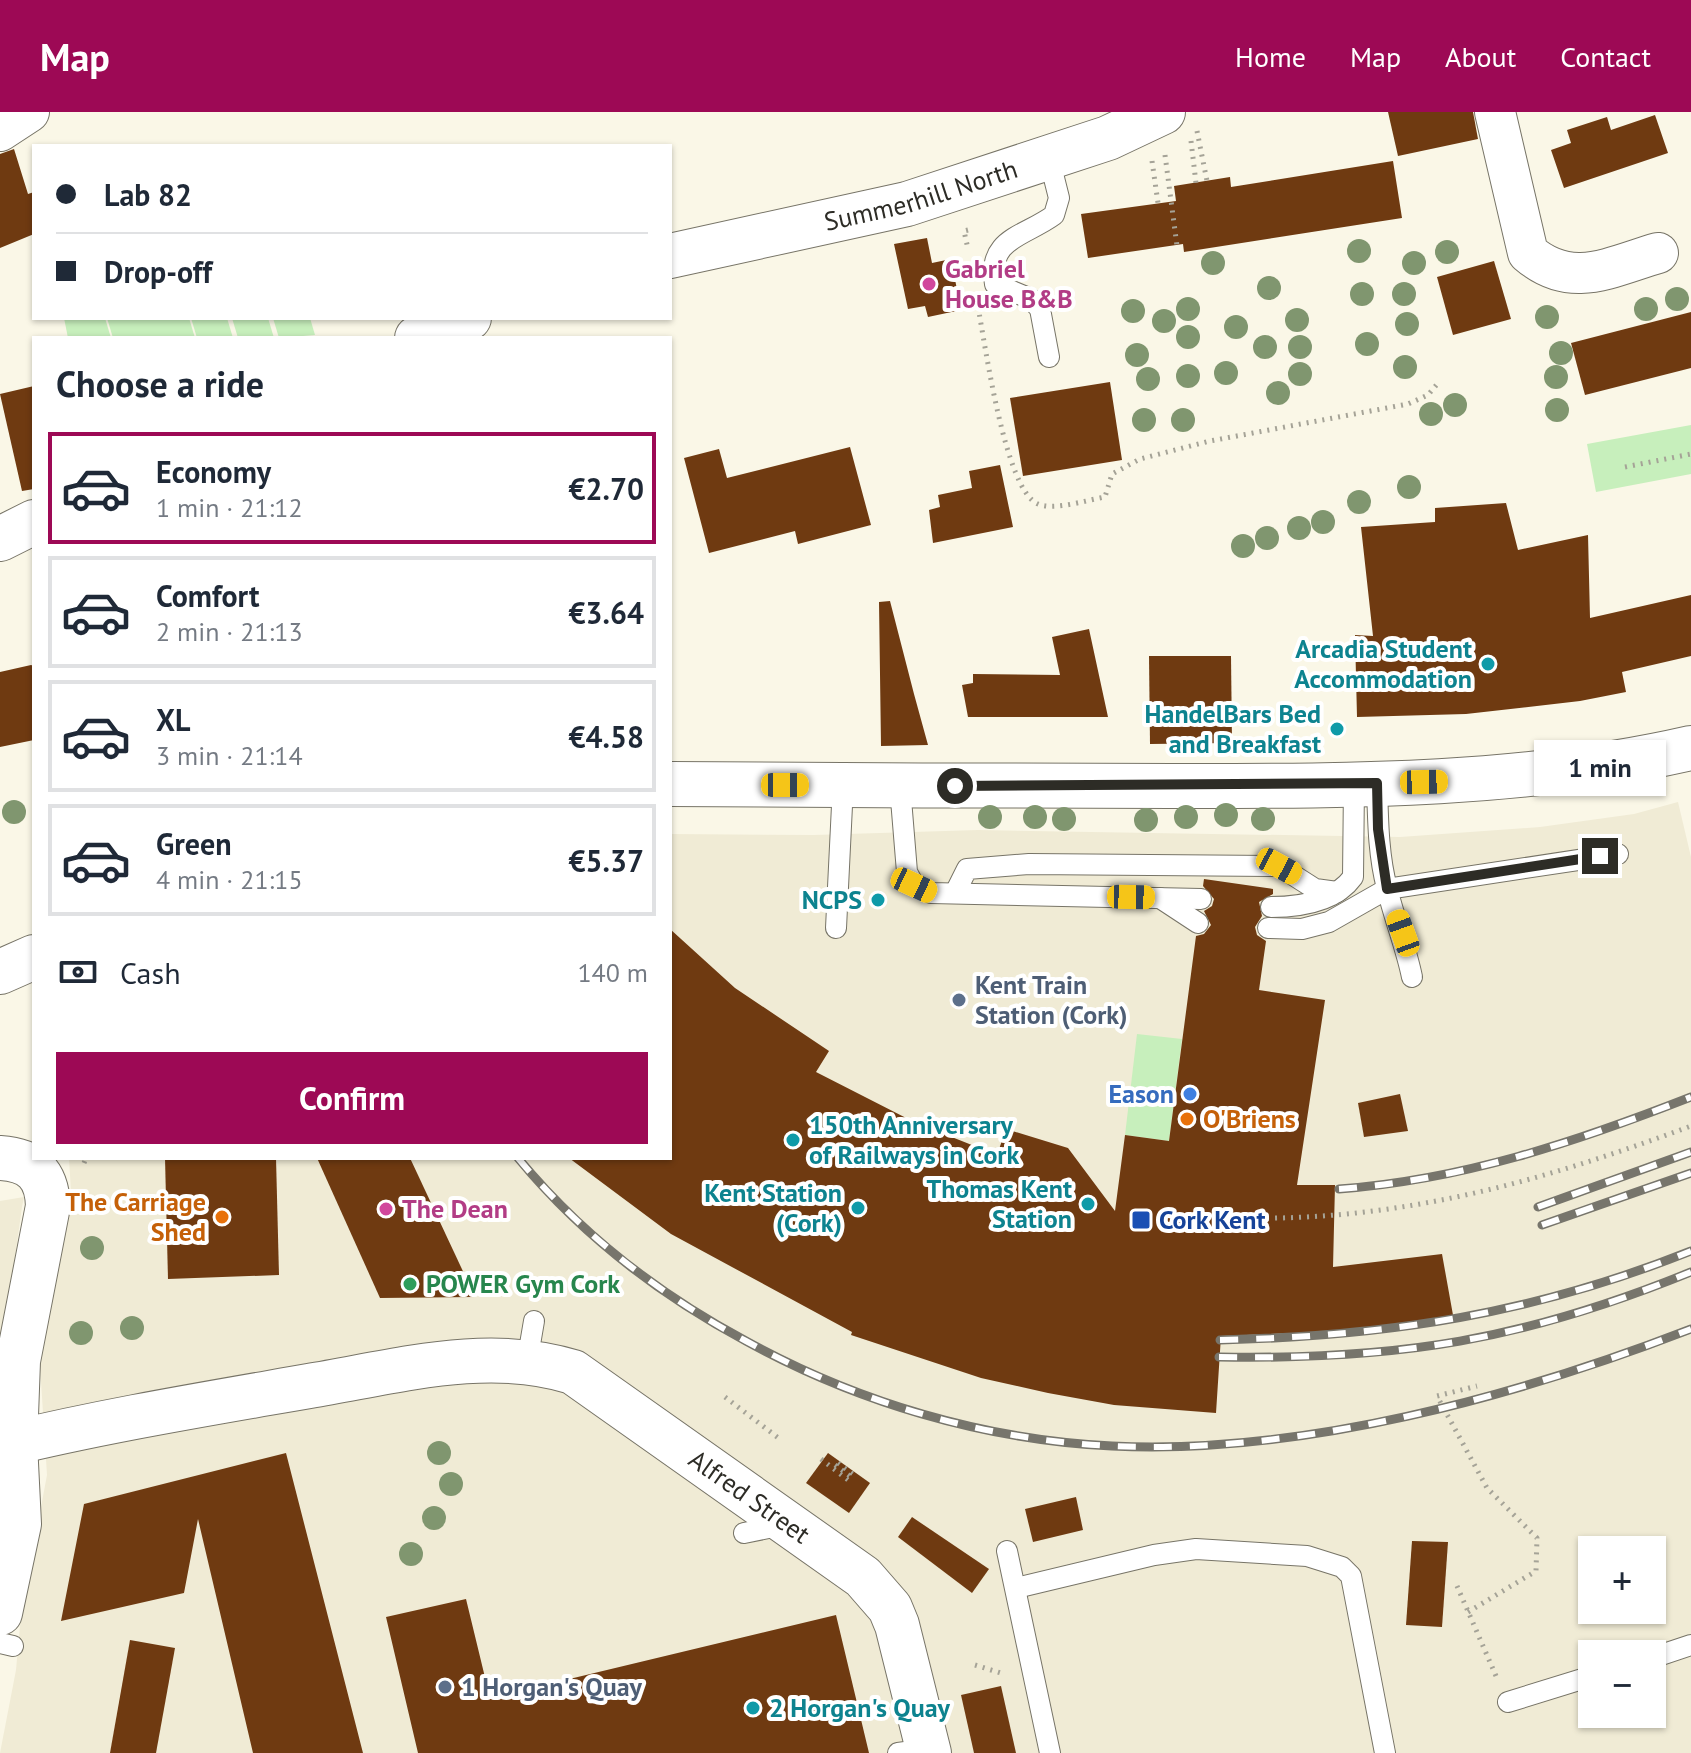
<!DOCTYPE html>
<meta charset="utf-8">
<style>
:root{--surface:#fff;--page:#f6f6f7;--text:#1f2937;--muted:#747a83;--line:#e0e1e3;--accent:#9d0955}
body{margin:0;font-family:"PT Sans",sans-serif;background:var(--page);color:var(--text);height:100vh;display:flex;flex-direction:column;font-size:30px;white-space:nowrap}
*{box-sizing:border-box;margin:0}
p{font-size:26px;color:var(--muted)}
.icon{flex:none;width:44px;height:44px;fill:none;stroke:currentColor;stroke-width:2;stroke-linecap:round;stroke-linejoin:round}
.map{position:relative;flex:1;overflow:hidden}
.drawer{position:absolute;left:32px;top:224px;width:640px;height:824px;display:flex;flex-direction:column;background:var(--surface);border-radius:0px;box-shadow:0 2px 6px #0004}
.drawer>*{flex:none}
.banner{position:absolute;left:32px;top:32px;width:640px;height:176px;border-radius:0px;box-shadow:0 2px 6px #0004;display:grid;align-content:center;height:176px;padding:0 24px;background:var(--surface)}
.tools{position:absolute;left:1578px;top:1424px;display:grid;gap:16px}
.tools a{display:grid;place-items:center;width:88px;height:88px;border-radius:0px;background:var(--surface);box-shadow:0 2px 6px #0004;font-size:40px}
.end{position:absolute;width:36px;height:36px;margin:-18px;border:10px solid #2d2c26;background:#fff;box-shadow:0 0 0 4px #fff}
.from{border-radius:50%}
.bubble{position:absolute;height:56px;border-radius:0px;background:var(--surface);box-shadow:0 2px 6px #0004;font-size:26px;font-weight:600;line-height:56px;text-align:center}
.car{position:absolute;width:24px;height:48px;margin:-24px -12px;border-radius:10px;box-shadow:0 0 6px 2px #0007;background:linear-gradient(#f5c518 24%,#345 0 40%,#f5c518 0 76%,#345 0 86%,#f5c518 0)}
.banner b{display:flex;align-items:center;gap:28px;height:76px;font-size:30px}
.banner b+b{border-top:2px solid var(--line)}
.banner i{width:20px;height:20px;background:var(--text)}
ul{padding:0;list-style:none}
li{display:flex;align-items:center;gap:24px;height:112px;margin:0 16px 12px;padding:0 8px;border:4px solid var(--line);border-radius:0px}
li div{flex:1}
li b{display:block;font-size:30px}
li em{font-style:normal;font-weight:600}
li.selected{border-color:var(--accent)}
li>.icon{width:72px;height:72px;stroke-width:1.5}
h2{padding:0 24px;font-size:36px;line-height:96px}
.pay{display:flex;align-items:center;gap:20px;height:88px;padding:0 24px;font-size:30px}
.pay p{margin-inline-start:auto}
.button{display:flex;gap:16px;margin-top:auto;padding:16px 24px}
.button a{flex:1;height:92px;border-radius:0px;background:var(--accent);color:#fff;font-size:32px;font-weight:600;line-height:92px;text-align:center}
header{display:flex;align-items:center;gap:48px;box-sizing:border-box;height:112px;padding:0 40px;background:var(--accent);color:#fff}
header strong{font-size:38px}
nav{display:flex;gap:44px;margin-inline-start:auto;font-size:28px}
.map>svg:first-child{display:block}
</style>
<header>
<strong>Map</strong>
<nav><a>Home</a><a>Map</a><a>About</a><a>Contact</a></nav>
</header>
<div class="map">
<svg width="1691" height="1641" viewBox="0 0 1691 1641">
<rect width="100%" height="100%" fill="#faf7e7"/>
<g fill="#f0ebd5" fill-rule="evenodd">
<path d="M1678,690l13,55v896h-1691l16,-83 5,-56 26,-139 -7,-109 31,-174 -2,-34h601v-324l144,1 164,-5 422,7 140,-10 94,-13zM1592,1438h60v60h-60zM1592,1542h60v60h-60z"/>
<polygon points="24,1085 22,1095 0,1253 0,1089"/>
</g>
<g fill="#c7efbc">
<polygon points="64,206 105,206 111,226 68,226"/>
<polygon points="107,206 189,206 195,226 113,226"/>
<polygon points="191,206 227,206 233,226 197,226"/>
<polygon points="232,206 268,206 274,226 238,226"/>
<polygon points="273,206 310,206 315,223 279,226"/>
<polygon points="1691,313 1691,362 1596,380 1587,332"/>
<polygon points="1137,922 1182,927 1169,1029 1125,1023"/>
</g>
<g fill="#6f3a11">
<polygon points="1388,0 1473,0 1478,27 1398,44"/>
<polygon points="1655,3 1668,41 1564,76 1551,38 1571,31 1567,18 1607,5 1611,18"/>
<polygon points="14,37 28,82 34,80 34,122 0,136 0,42"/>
<polygon points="1393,49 1402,106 1184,140 1183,132 1088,146 1081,102 1176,89 1174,74 1230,65 1231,75"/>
<polygon points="927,126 932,151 951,147 961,198 928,205 925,194 908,197 894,132"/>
<polygon points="1494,149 1511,207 1453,223 1437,165"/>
<polygon points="1691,200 1691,256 1585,283 1571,231"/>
<polygon points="1110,270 1122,348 1023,364 1010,286"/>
<polygon points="34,274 34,377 22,379 0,282"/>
<polygon points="850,335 871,413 798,432 795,419 709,441 684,346 719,337 727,366"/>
<polygon points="1000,353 1013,415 933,431 929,398 940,395 938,383 972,376 969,359"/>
<polygon points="1506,391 1518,438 1588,423 1590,506 1691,483 1691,544 1622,560 1626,580 1580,589 1466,602 1357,605 1355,523 1373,524 1361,415 1435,410 1435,396"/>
<polygon points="890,489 914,582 928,633 881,634 879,490"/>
<polygon points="1089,517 1108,605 968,605 962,573 973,571 973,562 1060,563 1052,525"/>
<polygon points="1149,544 1231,544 1232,631 1150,632"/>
<polygon points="31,553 34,554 34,628 0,635 0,560"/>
<polygon points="1204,767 1273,777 1273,782 1259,790 1262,804 1255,815 1257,823 1266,829 1259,878 1325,888 1297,1073 1335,1073 1333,1155 1442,1142 1453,1203 1372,1218 1221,1224 1216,1301 1114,1293 1048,1281 981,1266 851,1223 852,1220 671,1122 569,1046 670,1046 670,817 735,876 829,939 816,960 914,1010 997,1043 1006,1017 1068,1036 1115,1099 1125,1023 1169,1029 1196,824 1204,822 1211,813 1204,799 1212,794 1214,787 1203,774"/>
<polygon points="1400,982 1408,1019 1364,1025 1358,991"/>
<polygon points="165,1046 276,1046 279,1163 168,1167"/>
<polygon points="317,1046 410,1046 475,1185 380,1186"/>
<polygon points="286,1341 363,1641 253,1641 198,1407 184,1481 61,1509 84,1392"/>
<polygon points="828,1341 870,1371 849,1401 806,1371"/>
<polygon points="1076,1385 1083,1418 1033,1430 1025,1397"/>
<polygon points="912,1405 989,1457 972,1481 898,1425"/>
<polygon points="1412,1429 1448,1430 1442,1515 1406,1513"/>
<polygon points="466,1487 490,1586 836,1503 869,1641 418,1641 386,1505"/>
<polygon points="130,1528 175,1536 156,1641 110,1641"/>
<polygon points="1001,1574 1016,1641 974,1641 961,1583"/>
</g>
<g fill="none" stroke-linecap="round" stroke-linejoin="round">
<defs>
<g id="lane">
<path d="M1049,46l10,40 -5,17c-30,22 -67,23 -59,69l36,15 9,10 9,48"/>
<path d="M1377,671c1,35 1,71 10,105 7,30 19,59 25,89"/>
<polyline points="900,675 907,760 914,773 931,781 1201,787"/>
<polyline points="955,781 967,757 1029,752 1279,754 1315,777 1337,780"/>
<polyline points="1160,786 1198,811"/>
<path d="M1271,795c29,0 64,-5 82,-30l1,-93"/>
<polyline points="836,816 843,673"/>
<polyline points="1268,816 1302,817 1329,810 1387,777 1618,742"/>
<polyline points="527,1250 534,1209"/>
<polyline points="744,1421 783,1413"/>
<polyline points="1007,1439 1050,1641"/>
<polyline points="1016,1476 1154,1443 1196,1437 1307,1444 1342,1455 1351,1464 1385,1641"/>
<polyline points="0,1531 13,1534"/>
<polyline points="1652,1546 1691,1533"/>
<polyline points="1508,1590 1592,1564"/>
<polyline points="898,1641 928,1637"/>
</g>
<g id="street">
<path d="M1495,0l33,141c43,37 82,14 130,0"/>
<polyline points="0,19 29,0"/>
</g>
<g id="secondary">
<path id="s1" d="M670,144l237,-52 201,-66 55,-26"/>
<polyline points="417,226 469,206"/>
<polyline points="0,427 34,410"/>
<path d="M0,1046c32,2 47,16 48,48l-30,155 -3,82 4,81 -19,89"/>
<path id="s2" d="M0,1334c102,-25 206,-42 309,-60 86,-14 178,-41 264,-14l290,205 27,31 7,17 32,128"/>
</g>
<g id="highway">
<path d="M670,672c168,1 335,2 503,2 173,0 348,1 518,-38"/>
<polyline points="0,860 34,845"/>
</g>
</defs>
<use href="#lane" stroke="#777467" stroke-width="22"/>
<use href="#street" stroke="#777467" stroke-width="42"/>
<use href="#secondary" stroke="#777467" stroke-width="46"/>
<use href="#highway" stroke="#777467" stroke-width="46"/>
<g stroke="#a5a397" stroke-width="5" stroke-dasharray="2 6" stroke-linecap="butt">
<polyline points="1197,19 1207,69"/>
<polyline points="1191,29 1196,71"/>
<polyline points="1165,43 1177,134"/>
<polyline points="1152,49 1158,91"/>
<polyline points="968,118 964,119 968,137"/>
<path d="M978,195c7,36 27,184 60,197 16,7 49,-4 67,-7l7,-23 28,-15 70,-18 198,-37 20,-9 10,-12"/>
<polyline points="1625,355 1691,342"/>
<polyline points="84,1051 86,1046"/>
<path d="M1235,1106c164,4 305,-36 456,-92"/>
<polyline points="725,1285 781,1328"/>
<polyline points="821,1347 848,1368"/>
<polyline points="838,1351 853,1362"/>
<polyline points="835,1353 854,1367"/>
<polyline points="1457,1474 1496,1564"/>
<polyline points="1468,1500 1536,1459 1537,1426 1487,1376 1437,1284 1477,1274"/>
<polyline points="975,1553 1004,1562"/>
</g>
<use href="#lane" stroke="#fff" stroke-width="20"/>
<use href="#street" stroke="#fff" stroke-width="40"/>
<use href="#secondary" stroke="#fff" stroke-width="44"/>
<use href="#highway" stroke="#fff" stroke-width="44"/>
<defs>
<g id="rail">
<path d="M518,1046c62,75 142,137 228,183 111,61 238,99 366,105 190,9 403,-49 579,-117"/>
<path d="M1339,1077c123,-9 237,-47 352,-92"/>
<polyline points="1538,1095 1691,1040"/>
<polyline points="1542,1113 1691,1061"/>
<path d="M1220,1228c169,-4 313,-26 471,-89"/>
<path d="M1219,1245c180,3 305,-17 472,-85"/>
</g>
</defs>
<use href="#rail" stroke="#77756c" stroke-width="9"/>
<use href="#rail" stroke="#fff" stroke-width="6" stroke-dasharray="18" stroke-linecap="butt"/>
</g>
<g fill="#80966f">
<circle cx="1359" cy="139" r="12"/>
<circle cx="1447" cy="140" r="12"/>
<circle cx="1213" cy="151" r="12"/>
<circle cx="1414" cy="151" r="12"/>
<circle cx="1269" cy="176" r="12"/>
<circle cx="1362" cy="182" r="12"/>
<circle cx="1404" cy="182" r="12"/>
<circle cx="1677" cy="187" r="12"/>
<circle cx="1188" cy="197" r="12"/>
<circle cx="1646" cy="197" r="12"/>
<circle cx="1133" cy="199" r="12"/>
<circle cx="1547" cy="205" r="12"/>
<circle cx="1297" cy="208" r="12"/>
<circle cx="1164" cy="209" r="12"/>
<circle cx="1407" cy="212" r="12"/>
<circle cx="1236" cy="215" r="12"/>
<circle cx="1188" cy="225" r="12"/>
<circle cx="1367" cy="232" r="12"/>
<circle cx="1265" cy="235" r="12"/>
<circle cx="1300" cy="235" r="12"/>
<circle cx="1561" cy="241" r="12"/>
<circle cx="1137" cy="243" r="12"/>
<circle cx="1405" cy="255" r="12"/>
<circle cx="1226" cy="261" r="12"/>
<circle cx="1300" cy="262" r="12"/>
<circle cx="1188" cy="264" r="12"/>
<circle cx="1556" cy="265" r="12"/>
<circle cx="1148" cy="267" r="12"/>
<circle cx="1278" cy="281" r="12"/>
<circle cx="1455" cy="293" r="12"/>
<circle cx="1557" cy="298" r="12"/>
<circle cx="1431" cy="302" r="12"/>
<circle cx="1144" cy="308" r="12"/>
<circle cx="1183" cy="308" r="12"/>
<circle cx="1409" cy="375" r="12"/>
<circle cx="1359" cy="390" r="12"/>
<circle cx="1323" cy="410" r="12"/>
<circle cx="1299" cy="416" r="12"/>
<circle cx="1267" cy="426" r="12"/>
<circle cx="1243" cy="434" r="12"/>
<circle cx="14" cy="700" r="12"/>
<circle cx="1226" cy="703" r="12"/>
<circle cx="990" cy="705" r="12"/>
<circle cx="1035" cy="705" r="12"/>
<circle cx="1186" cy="705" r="12"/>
<circle cx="1064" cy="707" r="12"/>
<circle cx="1263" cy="707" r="12"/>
<circle cx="1146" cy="708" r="12"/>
<circle cx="92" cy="1136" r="12"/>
<circle cx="132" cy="1216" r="12"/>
<circle cx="81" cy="1221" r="12"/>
<circle cx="439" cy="1341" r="12"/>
<circle cx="451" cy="1372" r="12"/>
<circle cx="434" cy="1406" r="12"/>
<circle cx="411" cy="1442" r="12"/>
</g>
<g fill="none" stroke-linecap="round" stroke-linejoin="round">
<polyline stroke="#2d2c26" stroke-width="10" points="955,674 1377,671 1378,717 1387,777 1600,744"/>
</g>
<g fill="#d1479c" stroke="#fff" stroke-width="3">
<circle cx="929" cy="172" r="8"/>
<circle cx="386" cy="1097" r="8"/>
</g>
<g fill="#0f9aa8" stroke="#fff" stroke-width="3">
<circle cx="1488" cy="552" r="8"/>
<circle cx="1337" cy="617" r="8"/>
<circle cx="878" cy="788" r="8"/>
<circle cx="793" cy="1028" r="8"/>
<circle cx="1088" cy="1092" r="8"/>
<circle cx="858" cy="1096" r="8"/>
<circle cx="753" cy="1596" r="8"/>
</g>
<g fill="#5c6f8a" stroke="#fff" stroke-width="3">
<circle cx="959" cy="888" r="8"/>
<circle cx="445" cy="1575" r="8"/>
</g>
<circle fill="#3f7fe0" stroke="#fff" stroke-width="3" cx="1190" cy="982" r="8"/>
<g fill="#e8710a" stroke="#fff" stroke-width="3">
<circle cx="1187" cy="1007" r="8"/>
<circle cx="222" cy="1105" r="8"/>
</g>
<rect fill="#1a4fb4" stroke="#fff" stroke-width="3" x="1131" y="1098" width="20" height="20" rx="4"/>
<circle fill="#2e9e5b" stroke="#fff" stroke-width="3" cx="410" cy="1172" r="8"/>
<g text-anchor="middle" stroke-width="8" stroke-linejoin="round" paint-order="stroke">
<g font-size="26" fill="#2d2c26" stroke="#fff">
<text dy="9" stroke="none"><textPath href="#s1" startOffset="258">Summerhill North</textPath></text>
<text dy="9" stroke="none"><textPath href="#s2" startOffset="798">Alfred Street</textPath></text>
</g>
<g font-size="26" font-weight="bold" fill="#b23c85" stroke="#fff" text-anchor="start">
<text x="945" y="166">Gabriel<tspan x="945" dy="30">House B&amp;B</tspan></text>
<text x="402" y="1106">The Dean</text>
</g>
<g font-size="26" font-weight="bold" fill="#0d838f" stroke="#fff" text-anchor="end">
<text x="1472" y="546">Arcadia Student<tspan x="1472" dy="30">Accommodation</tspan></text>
<text x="1321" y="611">HandelBars Bed<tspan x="1321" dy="30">and Breakfast</tspan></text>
<text x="862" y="797">NCPS</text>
<text x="809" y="1022" text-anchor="start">150th Anniversary<tspan x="809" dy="30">of Railways in Cork</tspan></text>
<text x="1072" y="1086">Thomas Kent<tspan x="1072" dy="30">Station</tspan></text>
<text x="842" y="1090">Kent Station<tspan x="842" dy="30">(Cork)</tspan></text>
<text x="769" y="1605" text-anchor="start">2 Horgan's Quay</text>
</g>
<g font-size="26" font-weight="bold" fill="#4e5e75" stroke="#fff" text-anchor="start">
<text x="975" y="882">Kent Train<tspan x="975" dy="30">Station (Cork)</tspan></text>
<text x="461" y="1584">1 Horgan's Quay</text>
</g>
<g font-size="26" font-weight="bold" fill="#366cbe" stroke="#fff" text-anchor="end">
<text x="1174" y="991">Eason</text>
</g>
<g font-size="26" font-weight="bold" fill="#c56008" stroke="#fff" text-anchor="start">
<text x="1203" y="1016">O'Briens</text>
<text x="206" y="1099" text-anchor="end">The Carriage<tspan x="206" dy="30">Shed</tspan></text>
</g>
<g font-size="26" font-weight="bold" fill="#164399" stroke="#fff" text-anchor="start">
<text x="1159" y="1117">Cork Kent</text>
</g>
<g font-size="26" font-weight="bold" fill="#27864d" stroke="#fff" text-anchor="start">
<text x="426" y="1181">POWER Gym Cork</text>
</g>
</g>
</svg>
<div class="tools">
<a>+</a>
<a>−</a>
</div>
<i class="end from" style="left:955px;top:674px"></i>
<i class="end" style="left:1600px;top:744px"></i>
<div class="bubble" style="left:1534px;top:628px;width:132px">1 min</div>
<i class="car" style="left:1424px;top:670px;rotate:89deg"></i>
<i class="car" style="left:785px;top:673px;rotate:90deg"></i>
<i class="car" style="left:1279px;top:754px;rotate:118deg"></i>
<i class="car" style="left:914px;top:773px;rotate:115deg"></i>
<i class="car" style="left:1131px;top:785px;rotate:91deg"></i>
<i class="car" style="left:1403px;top:821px;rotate:340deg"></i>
<div class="banner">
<b><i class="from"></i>Lab 82</b>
<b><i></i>Drop-off</b>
</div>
<section class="drawer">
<h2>Choose a ride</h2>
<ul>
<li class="selected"><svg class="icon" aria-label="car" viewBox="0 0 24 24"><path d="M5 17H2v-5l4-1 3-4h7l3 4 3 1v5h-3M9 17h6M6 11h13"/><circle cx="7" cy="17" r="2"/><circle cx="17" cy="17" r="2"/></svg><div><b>Economy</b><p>1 min · 21:12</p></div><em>€2.70</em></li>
<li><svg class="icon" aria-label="car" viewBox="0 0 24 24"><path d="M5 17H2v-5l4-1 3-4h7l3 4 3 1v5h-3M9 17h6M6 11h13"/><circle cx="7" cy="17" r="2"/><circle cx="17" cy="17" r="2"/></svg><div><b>Comfort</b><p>2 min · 21:13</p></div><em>€3.64</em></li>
<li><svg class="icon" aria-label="car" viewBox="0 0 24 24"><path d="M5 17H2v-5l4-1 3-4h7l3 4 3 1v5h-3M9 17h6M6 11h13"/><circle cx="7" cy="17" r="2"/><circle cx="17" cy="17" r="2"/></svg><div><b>XL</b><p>3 min · 21:14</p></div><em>€4.58</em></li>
<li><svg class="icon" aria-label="car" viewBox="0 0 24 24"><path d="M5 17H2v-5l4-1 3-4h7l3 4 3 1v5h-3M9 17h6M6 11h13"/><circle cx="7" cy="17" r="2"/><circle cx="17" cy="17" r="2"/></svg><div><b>Green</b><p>4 min · 21:15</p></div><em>€5.37</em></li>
</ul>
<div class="pay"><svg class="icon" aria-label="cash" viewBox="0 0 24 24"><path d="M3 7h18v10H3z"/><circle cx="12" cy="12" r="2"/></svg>Cash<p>140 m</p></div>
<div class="button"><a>Confirm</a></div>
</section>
</div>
